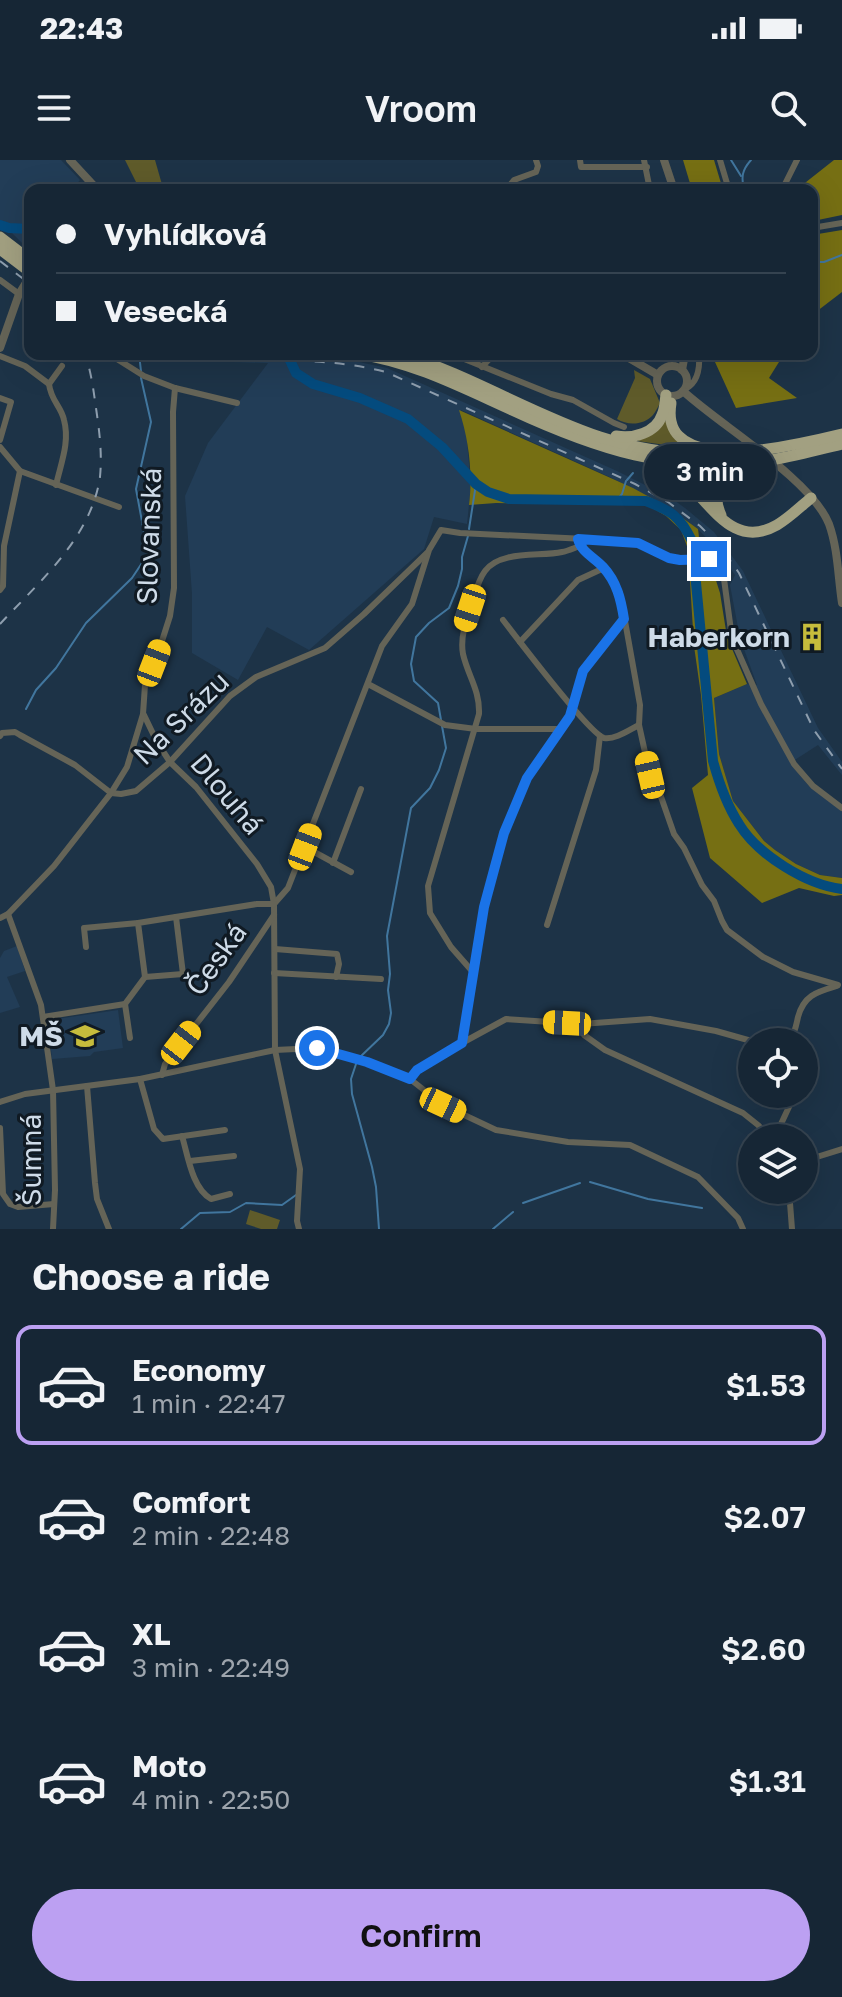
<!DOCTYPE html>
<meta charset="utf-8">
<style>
:root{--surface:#162635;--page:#233241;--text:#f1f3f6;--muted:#9ea5ad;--line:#354350;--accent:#bca0f2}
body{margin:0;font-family:"Golos Text",sans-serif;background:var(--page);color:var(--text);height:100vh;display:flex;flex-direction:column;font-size:30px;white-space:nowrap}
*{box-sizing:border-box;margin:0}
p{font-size:26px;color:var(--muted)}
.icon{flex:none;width:44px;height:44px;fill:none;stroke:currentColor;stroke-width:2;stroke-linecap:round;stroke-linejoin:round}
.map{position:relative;height:1069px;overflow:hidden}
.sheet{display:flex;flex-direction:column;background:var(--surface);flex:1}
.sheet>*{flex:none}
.hud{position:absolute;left:24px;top:24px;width:794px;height:176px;border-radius:16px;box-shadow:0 8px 32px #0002,0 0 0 2px var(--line);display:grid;align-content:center;height:176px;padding:0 32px;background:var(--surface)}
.tools{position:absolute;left:738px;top:868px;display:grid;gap:16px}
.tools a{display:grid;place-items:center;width:80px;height:80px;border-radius:50%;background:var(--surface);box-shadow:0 8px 32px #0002,0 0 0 2px var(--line);font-size:40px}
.end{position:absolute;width:36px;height:36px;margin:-18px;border:10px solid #1a73e8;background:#fff;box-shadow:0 0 0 4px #fff}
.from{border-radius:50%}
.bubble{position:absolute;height:56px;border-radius:28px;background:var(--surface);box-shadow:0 8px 32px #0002,0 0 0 2px var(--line);font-size:26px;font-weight:600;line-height:56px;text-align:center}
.car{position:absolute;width:24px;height:48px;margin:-24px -12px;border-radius:10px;box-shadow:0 0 6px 2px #0007;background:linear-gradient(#f5c518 24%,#345 0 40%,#f5c518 0 76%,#345 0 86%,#f5c518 0)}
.hud b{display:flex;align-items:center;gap:28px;height:76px;font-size:30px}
.hud b+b{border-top:2px solid var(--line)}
.hud i{width:20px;height:20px;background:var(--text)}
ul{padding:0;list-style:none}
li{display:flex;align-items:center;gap:24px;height:120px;margin:0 16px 12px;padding:0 16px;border:4px solid transparent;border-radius:16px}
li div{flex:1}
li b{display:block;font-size:30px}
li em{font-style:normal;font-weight:600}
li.on{border-color:var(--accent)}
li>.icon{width:72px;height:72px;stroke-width:1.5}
h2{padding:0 32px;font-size:36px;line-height:96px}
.button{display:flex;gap:16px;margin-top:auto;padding:16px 32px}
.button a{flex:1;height:92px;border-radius:48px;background:var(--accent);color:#111;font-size:32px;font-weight:600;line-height:92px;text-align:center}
.status{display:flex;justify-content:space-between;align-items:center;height:56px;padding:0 40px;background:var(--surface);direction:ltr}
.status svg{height:22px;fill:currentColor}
header{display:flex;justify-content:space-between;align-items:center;height:104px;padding:0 32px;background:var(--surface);font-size:36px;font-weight:600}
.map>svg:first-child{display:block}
</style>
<div class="status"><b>22:43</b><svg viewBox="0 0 49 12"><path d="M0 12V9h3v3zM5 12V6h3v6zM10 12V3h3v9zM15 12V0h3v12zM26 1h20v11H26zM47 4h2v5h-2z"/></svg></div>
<header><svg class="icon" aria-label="menu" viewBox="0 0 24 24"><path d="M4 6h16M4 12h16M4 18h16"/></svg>Vroom<svg class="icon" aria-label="search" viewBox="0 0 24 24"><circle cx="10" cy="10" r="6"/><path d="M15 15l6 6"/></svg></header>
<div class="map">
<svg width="842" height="1069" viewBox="0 0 842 1069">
<rect width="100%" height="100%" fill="#1d3347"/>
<g fill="#223d57">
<polygon points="0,0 61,0 80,20 71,30 30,30 30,75 22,83 0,61"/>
<polygon points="134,194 280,195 350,200 387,208 617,311 671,338 685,348 714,372 743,411 818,568 842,602 842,615 818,585 790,603 808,625 842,651 842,718 820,715 796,704 775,690 764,681 733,641 719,594 714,538 747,524 757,525 740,478 730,425 735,415 716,388 698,369 666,346 614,319 461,250 466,270 471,326 467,364 434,357 424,389 309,490 267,467 238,520 192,493 192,434 185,336 208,283 268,203 170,200"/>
<polygon points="17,786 25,811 7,817 20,847 0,853 0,798 4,791"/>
<polygon points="118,850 123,888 94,892 90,896 52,899 48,863 50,860"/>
</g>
<g fill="#5f5b2a">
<polygon points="125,0 155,0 163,28 136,22"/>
<path d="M634,210l16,9 10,24c-2,4 -4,8 -7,12 -9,10 -25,11 -36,4l18,-41z"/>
<polygon points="665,260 669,268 687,288 637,281 656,272"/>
<polygon points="250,1050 280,1060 277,1069 261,1069 246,1064"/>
</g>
<g fill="#766f13">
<polygon points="683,0 714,0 723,30 692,30"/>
<polygon points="834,0 842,0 842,55 818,60 812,53 812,30 796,30"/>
<polygon points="842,70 842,132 812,155 812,75"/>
<polygon points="762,194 784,194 769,218 797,238 736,248 715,202 759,197"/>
<path d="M459,250l174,78 33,18 32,23c2,13 1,32 14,39l8,25 7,44 20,47 -33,14 5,56 14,47 31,40 11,9 21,14 24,11 22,3v17l-8,1 -35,-8 -37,15 -52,-45 -18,-70 16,-13 -7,-80 -7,-49 -6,-97 -7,-19 -15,-14 -19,-11 -151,-2 -27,2c4,-31 0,-65 -10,-95z"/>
</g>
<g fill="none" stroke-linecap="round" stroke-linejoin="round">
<g stroke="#41769e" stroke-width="2">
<polyline points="731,0 741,16"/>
<path d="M744,30c-3,-13 -2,-20 7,-30"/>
<polyline points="812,102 824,102 842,95"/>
<polyline points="139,194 141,211"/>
<polyline points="627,320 633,313"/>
<polyline points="617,340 622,334 626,321"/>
<polyline points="469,369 476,324"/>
<polyline points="26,549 36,530 56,508 86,463 132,418 148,394 136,329 151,262 141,218"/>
<polyline points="441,560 438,543 414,521 411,504 416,477 429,463 449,448 458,426 462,409 462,397 468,376"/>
<polyline points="359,898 383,875 389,864 391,853 388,830 390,814 387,776 411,648 430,628 439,610 446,588 442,566"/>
<polyline points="356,904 351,919 352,934 372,1007 376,1027 379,1069"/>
<polyline points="590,1022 648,1039 702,1048"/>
<polyline points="523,1043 580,1023"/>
<polyline points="181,1069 200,1053 230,1052 246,1043 282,1045 296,1035"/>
<polyline points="493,1069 513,1052"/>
</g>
<g stroke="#044b7e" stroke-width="10">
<polyline points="0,65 9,68 30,69"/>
<path d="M287,194l9,19 17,11 47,14 48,21 34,28 34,37 12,8 21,7 137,2c25,10 34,15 46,40l21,220c6,22 13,43 26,63 19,31 68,61 103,65"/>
</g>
<g stroke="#656457" stroke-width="6">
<polyline points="580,0 581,7 647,7"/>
<polyline points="644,0 650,30"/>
<polyline points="720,0 729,30"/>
<polyline points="506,30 514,20 536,12 538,6 536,0"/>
<polyline points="782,30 797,0"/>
<polyline points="812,68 842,63"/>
<polyline points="0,120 19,134"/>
<polyline points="109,194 144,216 175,228 237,243"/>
<polyline points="452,194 551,234 573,240 614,263 624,267"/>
<polyline points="0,196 25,206 49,224 62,206"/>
<polyline points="482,207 494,194"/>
<path d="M49,224c2,17 12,22 15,36 6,22 -3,43 -8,65"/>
<path d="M685,229c13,-6 15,-21 14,-35"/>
<polyline points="0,238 11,242 0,280"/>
<polyline points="0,287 20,311 4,386 3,426 0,430"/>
<polyline points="20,311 119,347"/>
<polyline points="578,379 580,386 604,408 620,433 640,545 639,565 650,615 659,631 674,674 684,688 702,725 714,741 722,761 727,770 763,797 793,812 838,825"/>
<path d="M503,460c13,17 87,114 101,118 11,2 25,-8 35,-13"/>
<polyline points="520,482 578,420 604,408"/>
<polyline points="368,524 445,565 476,569 560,569"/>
<polyline points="144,555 157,582 170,602 196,627 257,704 271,727 274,744 275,890 300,1009 297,1061 299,1069"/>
<polyline points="0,576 2,573 15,572 20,575 75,605 111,633"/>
<polyline points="111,633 121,634 136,631 170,602 230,536 256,517 325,488 364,454 427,393"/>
<polyline points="305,687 351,712"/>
<polyline points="333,703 361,629"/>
<polyline points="274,744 288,728 382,486 412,444 429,390 441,370 460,373 628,381 638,383 669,398 686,400 709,399 719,406 724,419 732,478 761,544 794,604 813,626 842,648"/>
<polyline points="8,754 41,845 53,930 55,1030 53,1069"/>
<polyline points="0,758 8,754 54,706 111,633 127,607 143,554 145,525 162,481 170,456 174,428 173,252 175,228"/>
<polyline points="547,765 596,610 600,576"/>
<polyline points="86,787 84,768 138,763"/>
<polyline points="275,789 337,794 339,804 336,817"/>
<path d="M472,811l-21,-24 -21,-34 -2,-27 51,-172c1,-24 -11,-38 -16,-60 -3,-16 3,-34 8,-48 4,-12 7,-26 14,-35 15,-21 55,-14 77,-19 6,-1 12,-4 18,-6"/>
<polyline points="274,813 381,819"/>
<polyline points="145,817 183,814 176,757"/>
<polyline points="125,844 130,878"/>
<polyline points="43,857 125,844 145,817 138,763 257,744 274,744"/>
<polyline points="581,864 584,875 605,890 743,953 758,965 770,978"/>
<path d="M789,882c6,-8 7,-16 9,-25 6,-22 19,-25 39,-31"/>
<polyline points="462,883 484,747 504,673 527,618 570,556 583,511 624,459"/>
<polyline points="804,900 808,904 804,912"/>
<polyline points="162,915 165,904 229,822 274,755"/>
<polyline points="140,919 154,969 163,979 225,970"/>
<polyline points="410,919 417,910 462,883 506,859 581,864 650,859 716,871 755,882"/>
<polyline points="87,926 95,1023 97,1039 109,1069"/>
<polyline points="0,942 25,934 140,919 275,890 317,888 367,902 410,919 443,945 496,970 568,982 630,985 698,1017 738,1058 743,1069"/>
<polyline points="0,968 3,1034 10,1044 18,1047 54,1044"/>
<polyline points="767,974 781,964 795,934"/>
<path d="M182,976c6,20 10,52 29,63l19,-5"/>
<polyline points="190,1001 234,996"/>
<polyline points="804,1001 842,989"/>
<polyline points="789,1030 792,1069"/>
</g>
<g stroke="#656457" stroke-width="8">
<polyline points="70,0 95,27"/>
<polyline points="664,0 674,30"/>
<polyline points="95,27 109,30"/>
<polyline points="0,188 19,134 30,116"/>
<polyline points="622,194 658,215"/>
<circle cx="672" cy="221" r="15"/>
<polyline points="682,210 685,194"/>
<path d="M683,231c38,35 128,88 146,133 9,25 9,53 13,79"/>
</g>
<g stroke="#a2a081" stroke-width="11">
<polyline points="0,77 30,100"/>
<polyline points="0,89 30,112"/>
<path d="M359,194c54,8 104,34 153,56 82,38 161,65 253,51 26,-4 51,-11 77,-17"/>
<path d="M401,194c69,21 130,60 199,83 86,28 156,18 242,-3"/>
<path d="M671,243c-5,30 12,42 39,47"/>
<path d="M616,276c17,3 40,-3 46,-21 3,-6 3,-14 4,-20"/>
<path d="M650,305c10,3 20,5 29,12 30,20 51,75 98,48 12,-7 23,-18 34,-27"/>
<path d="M721,355c-11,-23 1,-40 24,-47"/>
</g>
<g stroke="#8e9eae" stroke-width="2" stroke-dasharray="10 10" stroke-linecap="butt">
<polyline points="0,101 30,124"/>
<path d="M155,194c76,12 154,-2 231,18l249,112 33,18 32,24 19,19 20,28 75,157 28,39"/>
<path d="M0,464c39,-42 91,-86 100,-147 2,-21 0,-41 -3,-62 -3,-20 -5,-41 -12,-61"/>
</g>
</g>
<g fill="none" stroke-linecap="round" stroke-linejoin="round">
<path stroke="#1a73e8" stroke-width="10" d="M317,888l50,14 43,17 7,-9 45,-27 22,-136 20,-74 23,-55 43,-62 13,-45 41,-52c-3,-19 -7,-37 -21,-52 -9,-10 -22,-15 -25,-28l60,4 31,15 11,2 29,-1"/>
</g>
<defs>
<symbol id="building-bare" viewBox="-9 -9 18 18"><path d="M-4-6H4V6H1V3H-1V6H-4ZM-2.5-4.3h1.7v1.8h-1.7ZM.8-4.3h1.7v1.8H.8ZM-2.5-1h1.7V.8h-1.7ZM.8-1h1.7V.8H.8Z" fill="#c6bc3c" stroke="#101a23" stroke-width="2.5" paint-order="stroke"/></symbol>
<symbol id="school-bare" viewBox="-9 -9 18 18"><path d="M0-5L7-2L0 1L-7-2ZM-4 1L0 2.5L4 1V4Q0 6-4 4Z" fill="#c6bc3c" stroke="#101a23" stroke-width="2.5" paint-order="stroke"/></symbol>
</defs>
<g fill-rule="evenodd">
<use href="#building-bare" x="792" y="457" width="40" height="40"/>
<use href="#school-bare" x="65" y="856" width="40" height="40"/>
</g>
<g text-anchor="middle" stroke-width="6" stroke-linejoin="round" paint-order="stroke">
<g font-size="28" fill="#cedbe8" stroke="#101a23">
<text transform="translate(149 376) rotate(-88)" y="10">Slovanská</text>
<text transform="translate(181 558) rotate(-44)" y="10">Na Srázu</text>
<text transform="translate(227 634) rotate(50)" y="10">Dlouhá</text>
<text transform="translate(216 799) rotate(-54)" y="10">Česká</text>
<text transform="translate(31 1000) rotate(-90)" y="10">Šumná</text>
</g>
<g font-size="28" font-weight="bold" fill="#cedbe8" stroke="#101a23" text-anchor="end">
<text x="790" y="487">Haberkorn</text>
<text x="63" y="886">MŠ</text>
</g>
</g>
</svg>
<div class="tools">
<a><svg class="icon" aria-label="locate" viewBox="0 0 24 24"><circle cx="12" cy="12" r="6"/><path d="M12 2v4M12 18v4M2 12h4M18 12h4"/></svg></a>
<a><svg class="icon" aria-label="layers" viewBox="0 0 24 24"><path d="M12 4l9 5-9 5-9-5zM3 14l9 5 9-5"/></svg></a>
</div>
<i class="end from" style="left:317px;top:888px"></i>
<i class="end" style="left:709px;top:399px"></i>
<div class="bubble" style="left:644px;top:284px;width:132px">3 min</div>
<i class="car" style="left:470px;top:448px;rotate:198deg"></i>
<i class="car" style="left:154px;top:503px;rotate:21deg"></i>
<i class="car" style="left:650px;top:615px;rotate:347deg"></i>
<i class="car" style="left:305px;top:687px;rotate:21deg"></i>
<i class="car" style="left:567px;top:863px;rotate:273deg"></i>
<i class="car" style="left:181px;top:883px;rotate:38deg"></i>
<i class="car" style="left:443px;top:945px;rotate:115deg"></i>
<div class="hud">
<b><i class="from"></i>Vyhlídková</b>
<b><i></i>Vesecká</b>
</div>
</div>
<section class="sheet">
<h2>Choose a ride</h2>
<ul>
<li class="on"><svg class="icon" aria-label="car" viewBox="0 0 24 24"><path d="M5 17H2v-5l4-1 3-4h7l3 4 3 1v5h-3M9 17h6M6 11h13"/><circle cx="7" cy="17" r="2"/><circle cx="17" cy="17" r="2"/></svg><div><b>Economy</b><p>1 min · 22:47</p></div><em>$1.53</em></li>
<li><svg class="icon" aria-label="car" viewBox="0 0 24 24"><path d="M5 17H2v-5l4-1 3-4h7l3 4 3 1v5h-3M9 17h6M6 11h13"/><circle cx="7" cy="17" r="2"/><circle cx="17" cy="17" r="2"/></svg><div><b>Comfort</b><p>2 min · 22:48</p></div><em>$2.07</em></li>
<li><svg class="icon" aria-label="car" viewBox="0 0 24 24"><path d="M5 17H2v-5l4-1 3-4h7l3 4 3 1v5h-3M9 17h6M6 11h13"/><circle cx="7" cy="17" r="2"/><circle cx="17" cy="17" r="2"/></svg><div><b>XL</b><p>3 min · 22:49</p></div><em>$2.60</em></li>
<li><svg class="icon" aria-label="car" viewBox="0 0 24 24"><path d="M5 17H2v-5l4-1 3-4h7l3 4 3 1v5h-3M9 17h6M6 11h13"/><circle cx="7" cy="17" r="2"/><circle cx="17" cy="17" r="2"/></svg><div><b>Moto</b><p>4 min · 22:50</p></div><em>$1.31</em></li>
</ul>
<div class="button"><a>Confirm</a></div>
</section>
